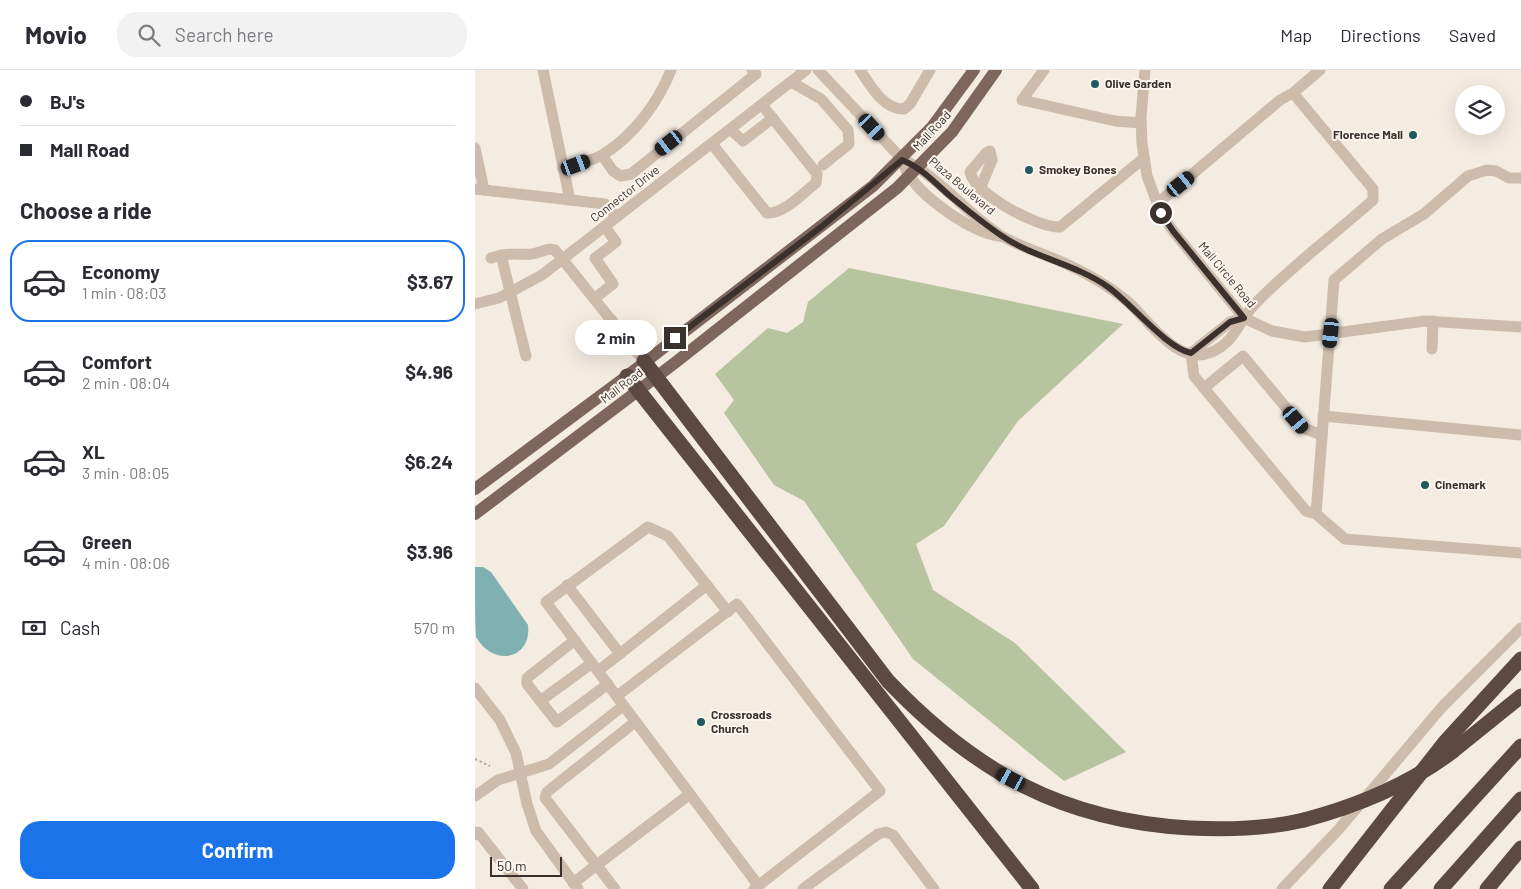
<!DOCTYPE html>
<meta charset="utf-8">
<style>
:root{--surface:#fff;--page:#f2f2f3;--text:#2b2b33;--muted:#7c7c81;--line:#e1e1e2;--accent:#1a73e8}
body{margin:0;font-family:Barlow,sans-serif;background:var(--page);color:var(--text);height:100vh;display:flex;flex-direction:column;font-size:19px;white-space:nowrap}
*{box-sizing:border-box;margin:0}
p{font-size:16px;color:var(--muted)}
.icon{flex:none;width:28px;height:28px;fill:none;stroke:currentColor;stroke-width:2;stroke-linecap:round;stroke-linejoin:round}
.map{position:relative;flex:1;overflow:hidden}
.side{display:flex;flex-direction:column;background:var(--surface);width:475px}
.side>*{flex:none}
.top-card{display:grid;align-content:center;height:110px;padding:0 20px;background:var(--surface)}
.fabs{position:absolute;left:980px;top:15px;display:grid;gap:10px}
.fabs a{display:grid;place-items:center;width:50px;height:50px;border-radius:50%;background:var(--surface);box-shadow:0 5px 20px #0002;font-size:25px}
.scale{position:absolute;left:15px;bottom:12px;width:72px;box-sizing:border-box;padding-left:5px;border:2px solid #3b302b;border-top:0;font-size:14px;line-height:18px;white-space:nowrap;color:#3b302b;-webkit-text-stroke:4px #fbf5ee;paint-order:stroke}
.end{position:absolute;width:22px;height:22px;margin:-11px;border:6px solid #3b302b;background:#fff;box-shadow:0 0 0 2px #fff}
.from{border-radius:50%}
.bubble{position:absolute;height:35px;border-radius:18px;background:var(--surface);box-shadow:0 5px 20px #0002;font-size:16px;font-weight:700;line-height:35px;text-align:center}
.car{position:absolute;width:15px;height:30px;margin:-15px -8px;border-radius:6px;box-shadow:0 0 4px 1px #0007;background:linear-gradient(#222 24%,#8ab4d8 0 40%,#222 0 76%,#8ab4d8 0 86%,#222 0)}
.top-card b{display:flex;align-items:center;gap:18px;height:48px;font-size:19px}
.top-card b+b{border-top:1px solid var(--line)}
.top-card i{width:12px;height:12px;background:var(--text)}
ul{padding:0;list-style:none}
li{display:flex;align-items:center;gap:15px;height:82px;margin:0 10px 8px;padding:0 10px;border:2px solid transparent;border-radius:20px}
li div{flex:1}
li b{display:block;font-size:19px}
li em{font-style:normal;font-weight:700}
li.on{border-color:var(--accent)}
li>.icon{width:45px;height:45px;stroke-width:1.5}
h2{padding:0 20px;font-size:22px;line-height:60px}
.pay{display:flex;align-items:center;gap:12px;height:55px;padding:0 20px;font-size:19px}
.pay p{margin-inline-start:auto}
.button{display:flex;gap:10px;margin-top:auto;padding:10px 20px}
.button a{flex:1;height:58px;border-radius:20px;background:var(--accent);color:#fff;font-size:20px;font-weight:700;line-height:58px;text-align:center}
header{display:flex;align-items:center;gap:30px;box-sizing:border-box;height:70px;padding:0 25px;background:var(--surface);border-bottom:1px solid var(--line)}
header strong{font-size:24px}
nav{display:flex;gap:28px;margin-inline-start:auto;font-size:18px}
.search{width:350px;height:45px;background:var(--page);display:flex;align-items:center;gap:12px;box-sizing:border-box;padding:0 18px;border-radius:20px;color:var(--muted);font-size:19px}
main{display:flex;flex:1;min-height:0}
.map>svg:first-child{display:block}
</style>
<header>
<strong>Movio</strong>
<div class="search"><svg class="icon" aria-label="search" viewBox="0 0 24 24"><circle cx="10" cy="10" r="6"/><path d="M15 15l6 6"/></svg>Search here</div>
<nav><a>Map</a><a>Directions</a><a>Saved</a></nav>
</header>
<main>
<section class="side">
<div class="top-card">
<b><i class="from"></i>BJ's</b>
<b><i></i>Mall Road</b>
</div>
<h2>Choose a ride</h2>
<ul>
<li class="on"><svg class="icon" aria-label="car" viewBox="0 0 24 24"><path d="M5 17H2v-5l4-1 3-4h7l3 4 3 1v5h-3M9 17h6M6 11h13"/><circle cx="7" cy="17" r="2"/><circle cx="17" cy="17" r="2"/></svg><div><b>Economy</b><p>1 min · 08:03</p></div><em>$3.67</em></li>
<li><svg class="icon" aria-label="car" viewBox="0 0 24 24"><path d="M5 17H2v-5l4-1 3-4h7l3 4 3 1v5h-3M9 17h6M6 11h13"/><circle cx="7" cy="17" r="2"/><circle cx="17" cy="17" r="2"/></svg><div><b>Comfort</b><p>2 min · 08:04</p></div><em>$4.96</em></li>
<li><svg class="icon" aria-label="car" viewBox="0 0 24 24"><path d="M5 17H2v-5l4-1 3-4h7l3 4 3 1v5h-3M9 17h6M6 11h13"/><circle cx="7" cy="17" r="2"/><circle cx="17" cy="17" r="2"/></svg><div><b>XL</b><p>3 min · 08:05</p></div><em>$6.24</em></li>
<li><svg class="icon" aria-label="car" viewBox="0 0 24 24"><path d="M5 17H2v-5l4-1 3-4h7l3 4 3 1v5h-3M9 17h6M6 11h13"/><circle cx="7" cy="17" r="2"/><circle cx="17" cy="17" r="2"/></svg><div><b>Green</b><p>4 min · 08:06</p></div><em>$3.96</em></li>
</ul>
<div class="pay"><svg class="icon" aria-label="cash" viewBox="0 0 24 24"><path d="M3 7h18v10H3z"/><circle cx="12" cy="12" r="2"/></svg>Cash<p>570 m</p></div>
<div class="button"><a>Confirm</a></div>
</section>
<div class="map">
<svg width="1046" height="819" viewBox="0 0 1046 819">
<rect width="100%" height="100%" fill="#f4ebe1"/>
<polygon fill="#b8c4a0" points="374,198 648,254 543,351 469,456 441,474 458,520 540,573 651,682 589,711 438,589 329,431 299,415 249,343 259,330 240,304 293,258 312,263 328,252 333,232"/>
<path fill="#7fb0b2" d="M0,497h8l8,5 37,53c4,34 -34,43 -52,12 -1,-8 -1,-57 -1,-70z"/>
<g fill="none" stroke-linecap="round" stroke-linejoin="round">
<polyline stroke="#b9a596" stroke-width="2" stroke-dasharray="2.5 2.5" stroke-linecap="butt" points="0,689 15,696"/>
<g stroke="#cdbbac" stroke-width="11">
<polyline points="68,0 95,130"/>
<path d="M343,0l84,89c2,6 4,13 8,18 16,23 61,55 89,59"/>
<path d="M385,0c10,15 24,40 44,39l6,-5 20,-34"/>
<polyline points="569,0 547,30 640,51 666,53"/>
<polyline points="670,0 666,47 667,73 672,106 686,143 698,161 769,248 797,261 830,267 950,251 1046,257"/>
<polyline points="316,12 346,29 373,60 374,74 348,95"/>
<polyline points="256,60 268,71 298,48"/>
<path d="M237,74l55,69c17,1 36,-20 49,-30l1,-9 -55,-69"/>
<polyline points="0,78 9,120"/>
<polyline points="127,85 138,101 146,106 156,104 281,4 277,0"/>
<path d="M427,89c36,16 66,57 101,78 17,9 35,15 52,22 26,11 50,24 72,42 22,19 50,66 85,51 24,-11 26,-30 42,-47 35,-37 81,-71 119,-105v-11l-80,-96"/>
<path d="M88,99c13,-4 29,-8 41,-15 30,-19 54,-51 67,-84"/>
<polyline points="1046,108 1034,108 1021,101 1012,100 993,106 949,144 907,169 859,210 841,444 870,469 1046,483"/>
<polyline points="0,119 130,134 142,147"/>
<path d="M505,119l12,-29 -2,-9 -4,2 -16,19c5,23 69,56 90,55l84,-69"/>
<polyline points="683,133 805,30 818,23 845,0"/>
<polyline points="26,185 51,286"/>
<path d="M16,188c16,-6 25,-3 41,-4 9,-1 15,-7 23,-4l89,111"/>
<polyline points="120,228 138,214 120,188 141,172 130,157"/>
<polyline points="0,234 24,228 67,205 331,0"/>
<polyline points="121,262 137,250"/>
<polyline points="957,279 958,251"/>
<polyline points="716,283 719,306 831,441 841,444"/>
<polyline points="716,283 755,252 769,248"/>
<polyline points="729,318 768,286 828,358 847,365"/>
<polyline points="848,346 1046,365"/>
<polyline points="92,515 145,584"/>
<polyline points="253,542 193,466 173,457 71,532 283,815"/>
<polyline points="100,570 52,608 52,614 82,652 133,614"/>
<polyline points="123,601 232,515"/>
<polyline points="0,618 25,650 41,683 52,734 61,761 103,819"/>
<polyline points="142,626 262,534 405,721 279,819"/>
<polyline points="65,631 117,593"/>
<polyline points="0,726 23,710 74,694 148,636"/>
<polyline points="0,765 3,762 48,819"/>
<polyline points="98,813 215,724"/>
<polyline points="140,819 70,728 72,722 160,652"/>
<polyline points="328,819 403,764 411,762 418,765 459,819"/>
<polyline points="807,819 864,759 967,637 1046,558"/>
</g>
<g stroke="#7d675c" stroke-width="12">
<polyline points="0,419 152,306 398,116 457,57 499,0"/>
<polyline points="0,444 201,292 422,118 477,62 521,0"/>
</g>
<g stroke="#5c4a42" stroke-width="15">
<path d="M169,291l244,320c87,91 175,140 302,147 38,2 77,1 114,-8"/>
<polyline points="152,306 557,819"/>
<polyline points="978,681 1046,626"/>
<polyline points="855,819 970,672 1046,589"/>
<polyline points="916,819 1046,676"/>
<polyline points="966,819 1046,729"/>
<polyline points="1012,819 1046,778"/>
</g>
<path stroke="#5c4a42" stroke-width="15" d="M829,750c53,-14 106,-36 149,-69"/>
</g>
<g fill="none" stroke-linecap="round" stroke-linejoin="round">
<path stroke="#3b302b" stroke-width="6" d="M200,268l146,-111 81,-67c20,8 32,22 48,36 17,14 34,28 52,40 32,22 74,28 106,51 23,16 58,61 83,66l39,-31 14,-4 -71,-87 -12,-18"/>
</g>
<g fill="#1f5a5e" stroke="#fbf5ee" stroke-width="2">
<circle cx="620" cy="14" r="5"/>
<circle cx="938" cy="65" r="5"/>
<circle cx="554" cy="100" r="5"/>
<circle cx="950" cy="415" r="5"/>
<circle cx="226" cy="652" r="5"/>
</g>
<g text-anchor="middle" stroke-width="4" stroke-linejoin="round" paint-order="stroke">
<g font-size="12" font-weight="bold" fill="#3b302b" stroke="#fbf5ee" text-anchor="start">
<text x="630" y="18">Olive Garden</text>
<text x="928" y="69" text-anchor="end">Florence Mall</text>
<text x="564" y="104">Smokey Bones</text>
<text x="960" y="419">Cinemark</text>
<text x="236" y="649">Crossroads<tspan x="236" dy="14">Church</tspan></text>
</g>
<g font-size="12" fill="#3b302b" stroke="#fbf5ee">
<text transform="translate(457 61) rotate(-47)" y="4">Mall Road</text>
<text transform="translate(487 116) rotate(40)" y="4">Plaza Boulevard</text>
<text transform="translate(150 124) rotate(-38)" y="4">Connector Drive</text>
<text transform="translate(752 205) rotate(50)" y="4">Mall Circle Road</text>
<text transform="translate(147 316) rotate(-37)" y="4">Mall Road</text>
</g>
</g>
</svg>
<div class="fabs">
<a><svg class="icon" aria-label="layers" viewBox="0 0 24 24"><path d="M12 4l9 5-9 5-9-5zM3 14l9 5 9-5"/></svg></a>
</div>
<div class="scale">50 m</div>
<i class="end from" style="left:686px;top:143px"></i>
<i class="end" style="left:200px;top:268px"></i>
<div class="bubble" style="left:100px;top:250px;width:82px">2 min</div>
<i class="car" style="left:397px;top:57px;rotate:137deg"></i>
<i class="car" style="left:194px;top:73px;rotate:232deg"></i>
<i class="car" style="left:101px;top:95px;rotate:70deg"></i>
<i class="car" style="left:706px;top:114px;rotate:51deg"></i>
<i class="car" style="left:856px;top:263px;rotate:186deg"></i>
<i class="car" style="left:821px;top:350px;rotate:140deg"></i>
<i class="car" style="left:536px;top:709px;rotate:298deg"></i>
</div>
</main>
